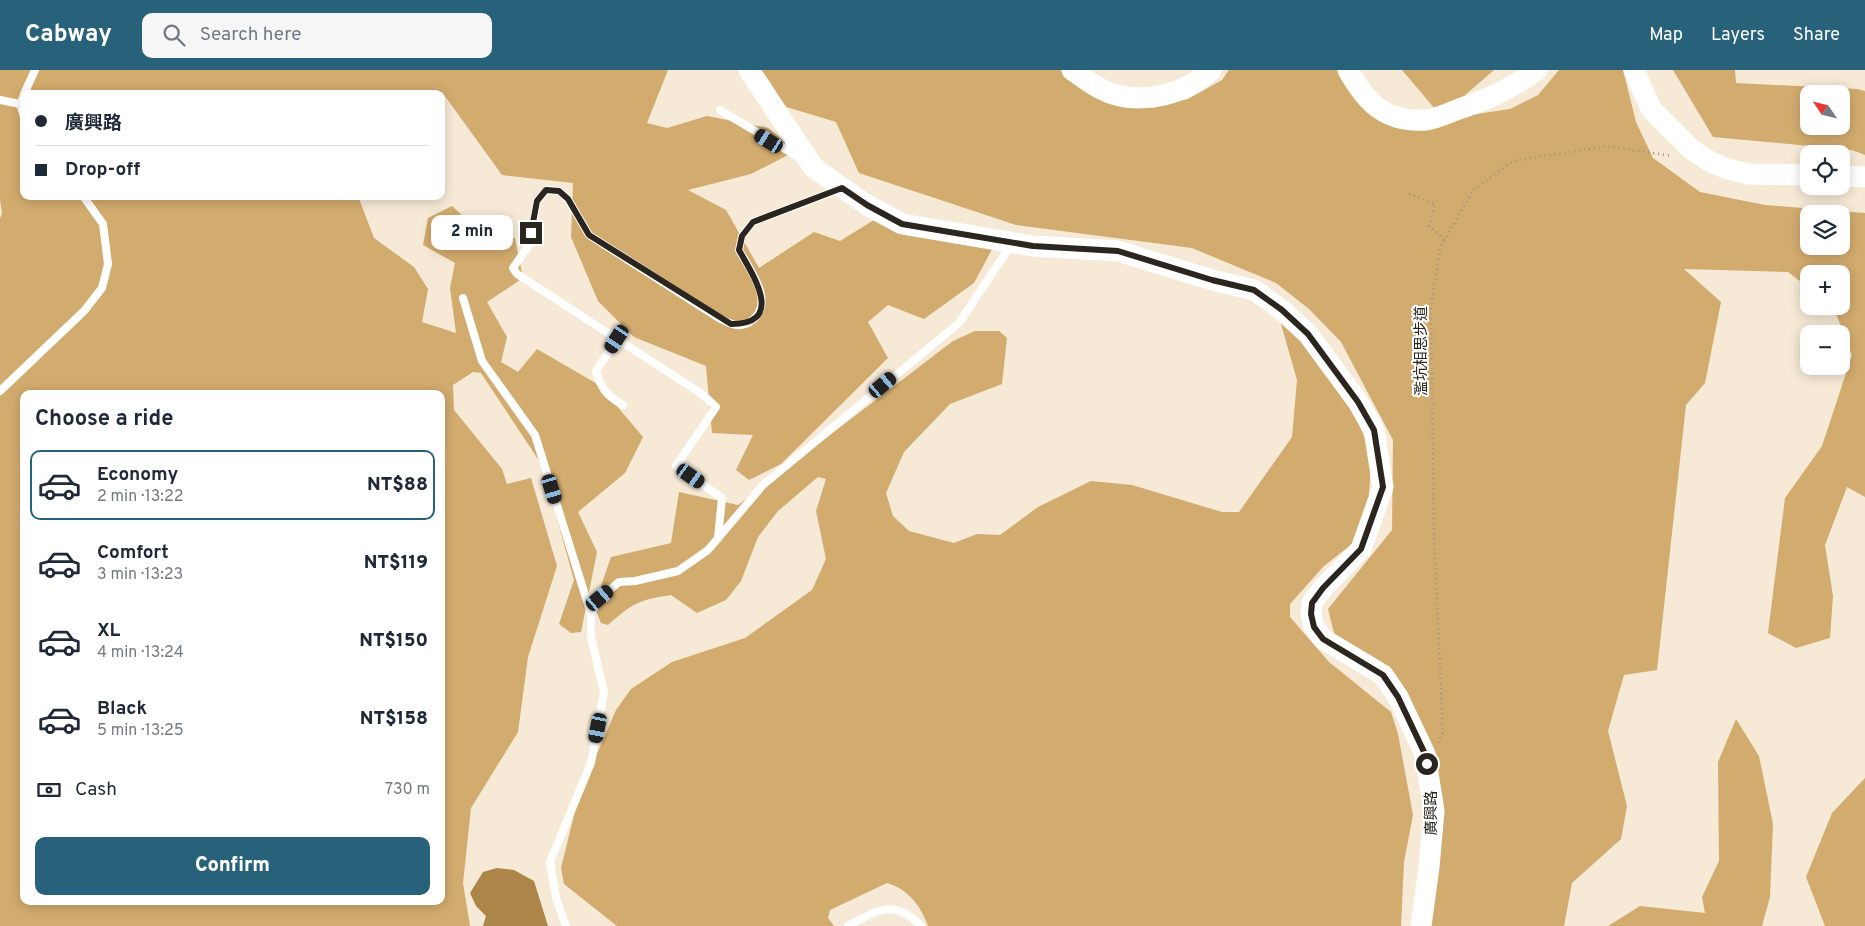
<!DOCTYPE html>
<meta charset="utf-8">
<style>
:root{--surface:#fff;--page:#f6f6f7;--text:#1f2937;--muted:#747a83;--line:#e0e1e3;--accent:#27627a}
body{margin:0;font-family:Overpass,"Noto Sans TC",sans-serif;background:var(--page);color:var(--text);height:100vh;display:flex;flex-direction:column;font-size:19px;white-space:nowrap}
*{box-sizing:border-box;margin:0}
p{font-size:16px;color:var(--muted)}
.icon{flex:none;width:28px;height:28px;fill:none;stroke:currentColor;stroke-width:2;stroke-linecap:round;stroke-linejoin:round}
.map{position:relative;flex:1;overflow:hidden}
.details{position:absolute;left:20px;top:320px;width:425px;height:515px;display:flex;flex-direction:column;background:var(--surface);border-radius:10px;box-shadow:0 2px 12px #0003}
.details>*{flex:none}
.banner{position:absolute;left:20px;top:20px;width:425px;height:110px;border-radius:10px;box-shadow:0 2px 12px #0003;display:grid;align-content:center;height:110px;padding:0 15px;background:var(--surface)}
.needle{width:32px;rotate:305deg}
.controls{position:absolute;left:1800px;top:15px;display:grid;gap:10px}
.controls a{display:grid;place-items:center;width:50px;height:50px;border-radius:10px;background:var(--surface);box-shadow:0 2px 12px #0003;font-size:25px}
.end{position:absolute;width:22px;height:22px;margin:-11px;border:6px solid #2a251e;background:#fff;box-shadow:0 0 0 2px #fff}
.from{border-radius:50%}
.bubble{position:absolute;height:35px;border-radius:10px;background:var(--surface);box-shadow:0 2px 12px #0003;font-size:16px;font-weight:800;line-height:35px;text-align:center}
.car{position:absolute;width:15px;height:30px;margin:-15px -8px;border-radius:6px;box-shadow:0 0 4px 1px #0007;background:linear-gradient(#222 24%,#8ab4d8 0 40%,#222 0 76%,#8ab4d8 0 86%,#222 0)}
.banner b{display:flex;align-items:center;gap:18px;height:48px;font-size:19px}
.banner b+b{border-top:1px solid var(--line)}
.banner i{width:12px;height:12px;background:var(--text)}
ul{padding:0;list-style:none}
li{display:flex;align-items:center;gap:15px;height:70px;margin:0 10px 8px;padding:0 5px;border:2px solid transparent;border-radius:10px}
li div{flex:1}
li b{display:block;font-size:19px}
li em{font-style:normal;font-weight:800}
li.current{border-color:var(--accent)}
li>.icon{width:45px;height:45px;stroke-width:1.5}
h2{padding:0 15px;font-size:22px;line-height:60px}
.pay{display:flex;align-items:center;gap:12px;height:55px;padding:0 15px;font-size:19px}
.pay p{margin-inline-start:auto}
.button{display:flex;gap:10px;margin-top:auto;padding:10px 15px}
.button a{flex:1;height:58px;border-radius:10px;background:var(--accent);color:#fff;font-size:20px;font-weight:800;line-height:58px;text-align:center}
header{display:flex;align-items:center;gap:30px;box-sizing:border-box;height:70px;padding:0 25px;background:var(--accent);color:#fff}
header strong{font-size:24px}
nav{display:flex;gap:28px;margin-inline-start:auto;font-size:18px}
.search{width:350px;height:45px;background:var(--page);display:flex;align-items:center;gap:12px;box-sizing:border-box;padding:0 18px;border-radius:10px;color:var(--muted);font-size:19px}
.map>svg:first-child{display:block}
</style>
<header>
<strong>Cabway</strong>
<div class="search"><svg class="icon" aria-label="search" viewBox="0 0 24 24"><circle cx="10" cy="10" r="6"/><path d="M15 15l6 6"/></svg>Search here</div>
<nav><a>Map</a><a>Layers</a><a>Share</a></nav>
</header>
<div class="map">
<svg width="1865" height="856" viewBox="0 0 1865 856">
<rect width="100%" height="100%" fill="#f6e9d6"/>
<g fill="#d2ab6e" fill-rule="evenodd">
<path d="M0,0h668l-21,53 20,5 40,-12 61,12 28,23 -45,23 -63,16 38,20 33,58 55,-36 26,9 42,-26 114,27 -22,41 -50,36 -36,-14 -20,17 20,36 -107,106 -32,16 -13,-10 17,-35 -41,-2 -6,-67 -72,-29 -36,-36 -27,-64 2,-54 -71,-8 -60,-83 -418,2v102h334l16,42 40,29 14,22 -6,33 34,11 -6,-45 5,-25 -32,-18 5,-27 24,-12 35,32h28l8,40 -36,24 20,35 -6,25 17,10 19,-23 62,36 44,52 -18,36 -47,39 19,40 -16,80 -10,1 -12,-9 15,-44 -32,-115 -61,-92 -8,-1 -20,13 1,25 48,59 5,15 24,-6 26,88 -29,91 -10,75 -47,76 -8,75 7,43h-470v-708l2,-4 -2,-15zM24,324h417v507h-417z"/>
<path d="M753,0h317l27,22 56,16 35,-9 34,-19 7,-10h111l70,54 100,-15 28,-14 21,-25h64l13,52 17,36 47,34 65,13 100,8v284l-18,-10 -22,58 8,51 -3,42 -34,10 -28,-15 17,-135 37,-52 30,-91 -19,-49h8v-32h-32v14l-21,-16 -104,-3 37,33 -16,81 -19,22 -29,265 -33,5 -16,56 19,75 -6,33 -49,44 -8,43h-137l14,-77 -40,-159 -64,-45 -9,-36 64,-79 1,-90 -52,-98 -32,-33 -33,-26 -84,-35 -176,-23 -157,-52 -23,-51 -66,-20zM1809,144h32v32h-32z"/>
<polygon points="1402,0 1494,0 1441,46"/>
<path d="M1673,0h62l1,13 121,6 8,2v64l-13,-5 -139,-13zM1809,24h32v32h-32z"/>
<path d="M1279,247l20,14 51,73 22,50 -6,79 -42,33 -34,38v13l39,45 62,50 7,22 15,81 -9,47 -3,64h-473c-7,-20 -20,-37 -41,-43l-57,27 -2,8 6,8h-217l-53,-42 -3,-16 18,-73 37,-85 15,-21 41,-27 73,-24 67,-48 14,-31 -10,-48 10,-32 -8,-2 -40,34 -20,26 -17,44 -15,19 -29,13 -26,-18c-33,5 -38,8 -63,30l-7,-2 -7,-17 17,-49 60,-14 8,-51 59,13 215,-164 22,-10h24l8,7 -5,46 -52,20 -46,48 -18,41 7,23 16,15 45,12 23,-9 23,1 38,-28 53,-26 41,4 90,27h17l53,-75 5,-57z"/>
<polygon points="1736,649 1759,686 1773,754 1770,827 1762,856 1608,856 1640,836 1705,843 1702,827 1719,791 1718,692"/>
<polygon points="1865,708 1865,856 1825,856 1806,807 1832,743"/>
</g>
<polygon fill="#ac8649" points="497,798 514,800 534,811 548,856 483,856 486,846 476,836 470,823 483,802"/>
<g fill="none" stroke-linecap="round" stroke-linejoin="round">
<g stroke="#9b9284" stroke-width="2.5" stroke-dasharray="1 4" stroke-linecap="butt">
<polyline points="1409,124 1435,134 1429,156 1445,170"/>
<polyline points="1438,673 1443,662 1434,466 1431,237 1440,178 1473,120 1513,91 1607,76 1673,86"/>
</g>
<g stroke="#fff" stroke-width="8">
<polyline points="24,24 35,0"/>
<polyline points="24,25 20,34 24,47"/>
<polyline points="0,30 20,34"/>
<polyline points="720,40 800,88"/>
<polyline points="463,228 482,291 535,365 591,544"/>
<path d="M617,269l-21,32c5,18 11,25 27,34"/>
<polyline points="0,321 84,241 102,218 108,194 103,154 83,126"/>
<path d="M718,468l4,-40 -46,-32 40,-59 -14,-13 -185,-120 -4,-6 17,-24 7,-43 10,-11 12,1 9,8 21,36 128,82c11,6 22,12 33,5 27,-18 0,-52 -11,-72l3,-14 11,-14 87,-33"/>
<polyline points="566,856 556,828 550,792 591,693 604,622 591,567 591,544 600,528 619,512 635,511 678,501 708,480 763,415 959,253 1011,175"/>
<path d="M848,856c30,-16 46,-28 73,0"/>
</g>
<g stroke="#fff" stroke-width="21">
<polyline points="749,0 814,98 867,135 902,154 1033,176 1118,181 1212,210 1254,220 1282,240 1308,264 1358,332 1374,360 1383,417 1361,479 1323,518 1312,533 1311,544 1314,557 1323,569 1383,605 1398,627 1425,684 1434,741 1429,797 1421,856"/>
<path d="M1072,0c9,6 19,14 29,19 35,18 82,7 110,-19"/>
<path d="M1348,0c18,32 37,53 78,50 10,-1 22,-7 33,-11 29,-9 53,-21 78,-39"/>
<polyline points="1634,0 1651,39 1691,79 1709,91 1727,99 1749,104 1809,105"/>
<polyline points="1841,106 1865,107"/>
</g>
</g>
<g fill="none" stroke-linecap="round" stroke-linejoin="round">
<path stroke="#2a251e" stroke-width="6" d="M531,163l6,-32 9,-11 13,1 9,8 21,36 142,89c55,0 22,-49 8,-74l3,-14 11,-14 89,-34 25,17 35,19 131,22 85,5 94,29 42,10 28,20 26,24 50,68 16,28 9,57 -22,62 -38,39 -11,15 -1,11 3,13 9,12 60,36 15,22 27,57 2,10"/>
</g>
<g text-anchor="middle" stroke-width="4" stroke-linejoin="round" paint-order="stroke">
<g font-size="15" fill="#2a251e" stroke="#fff">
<text transform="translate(1421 281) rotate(-90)" y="5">濫坑相思步道</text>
<text transform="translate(1431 743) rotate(-90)" y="5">廣興路</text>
</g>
</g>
</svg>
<div class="controls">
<a><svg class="needle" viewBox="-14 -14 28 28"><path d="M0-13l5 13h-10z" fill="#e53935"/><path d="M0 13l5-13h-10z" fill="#747a83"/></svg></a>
<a><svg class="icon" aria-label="locate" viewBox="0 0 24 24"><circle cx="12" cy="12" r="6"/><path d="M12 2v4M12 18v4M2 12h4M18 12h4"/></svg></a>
<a><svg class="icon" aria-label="layers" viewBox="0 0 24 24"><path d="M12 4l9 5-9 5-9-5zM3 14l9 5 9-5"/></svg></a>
<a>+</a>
<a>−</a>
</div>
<i class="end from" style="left:1427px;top:694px"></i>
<i class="end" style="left:531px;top:163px"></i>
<div class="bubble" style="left:431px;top:145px;width:82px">2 min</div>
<i class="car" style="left:769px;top:71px;rotate:302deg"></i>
<i class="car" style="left:617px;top:269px;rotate:213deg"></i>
<i class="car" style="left:883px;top:315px;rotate:50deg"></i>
<i class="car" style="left:691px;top:406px;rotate:125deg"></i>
<i class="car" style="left:552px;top:419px;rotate:163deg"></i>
<i class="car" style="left:600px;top:528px;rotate:50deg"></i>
<i class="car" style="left:598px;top:658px;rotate:191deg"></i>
<div class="banner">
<b><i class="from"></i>廣興路</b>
<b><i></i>Drop-off</b>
</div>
<section class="details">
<h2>Choose a ride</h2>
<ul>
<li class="current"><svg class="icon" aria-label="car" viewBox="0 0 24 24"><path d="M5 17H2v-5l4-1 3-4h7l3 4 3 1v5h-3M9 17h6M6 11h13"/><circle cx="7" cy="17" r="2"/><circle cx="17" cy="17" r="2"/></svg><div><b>Economy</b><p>2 min · 13:22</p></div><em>NT$88</em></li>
<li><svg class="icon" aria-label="car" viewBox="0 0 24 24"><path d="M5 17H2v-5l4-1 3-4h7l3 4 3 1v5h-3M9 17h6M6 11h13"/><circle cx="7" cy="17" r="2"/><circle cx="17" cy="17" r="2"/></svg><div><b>Comfort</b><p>3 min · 13:23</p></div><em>NT$119</em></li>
<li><svg class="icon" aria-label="car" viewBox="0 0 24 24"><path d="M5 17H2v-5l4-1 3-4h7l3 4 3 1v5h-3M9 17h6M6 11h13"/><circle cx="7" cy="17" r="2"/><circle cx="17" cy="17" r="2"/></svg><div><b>XL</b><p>4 min · 13:24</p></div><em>NT$150</em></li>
<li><svg class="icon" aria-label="car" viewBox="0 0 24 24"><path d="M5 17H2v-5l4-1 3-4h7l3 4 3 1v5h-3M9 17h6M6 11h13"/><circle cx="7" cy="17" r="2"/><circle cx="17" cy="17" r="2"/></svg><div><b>Black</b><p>5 min · 13:25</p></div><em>NT$158</em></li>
</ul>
<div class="pay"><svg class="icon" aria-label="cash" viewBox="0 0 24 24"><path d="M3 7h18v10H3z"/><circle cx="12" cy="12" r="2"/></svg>Cash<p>730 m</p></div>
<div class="button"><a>Confirm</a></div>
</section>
</div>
